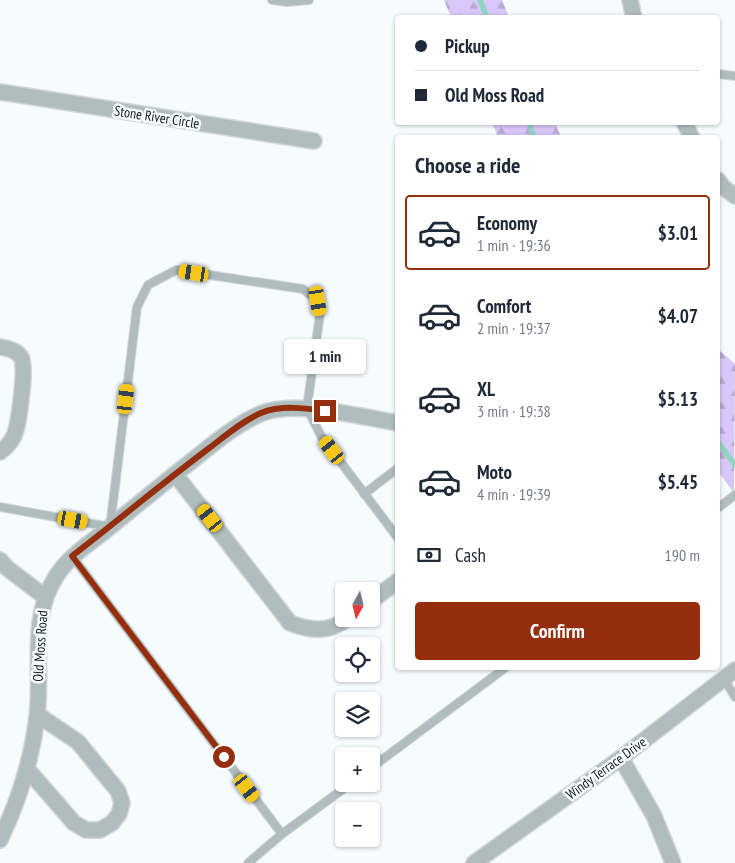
<!DOCTYPE html>
<meta charset="utf-8">
<style>
:root{--surface:#fff;--page:#f6f6f7;--text:#1f2937;--muted:#747a83;--line:#e0e1e3;--accent:#952e0d}
body{margin:0;font-family:"PT Sans Narrow",sans-serif;background:var(--page);color:var(--text);height:100vh;display:flex;flex-direction:column;font-size:19px;white-space:nowrap}
*{box-sizing:border-box;margin:0}
p{font-size:16px;color:var(--muted)}
.icon{flex:none;width:28px;height:28px;fill:none;stroke:currentColor;stroke-width:2;stroke-linecap:round;stroke-linejoin:round}
.map{position:relative;flex:1;overflow:hidden}
.details{position:absolute;left:395px;top:135px;width:325px;height:535px;display:flex;flex-direction:column;background:var(--surface);border-radius:5px;box-shadow:0 1px 4px #0004}
.details>*{flex:none}
.guide{position:absolute;left:395px;top:15px;width:325px;height:110px;border-radius:5px;box-shadow:0 1px 4px #0004;display:grid;align-content:center;height:110px;padding:0 20px;background:var(--surface)}
.needle{width:32px;rotate:188deg}
.fabs{position:absolute;left:335px;top:582px;display:grid;gap:10px}
.fabs a{display:grid;place-items:center;width:45px;height:45px;border-radius:5px;background:var(--surface);box-shadow:0 1px 4px #0004;font-size:25px}
.end{position:absolute;width:22px;height:22px;margin:-11px;border:6px solid #952e0d;background:#fff;box-shadow:0 0 0 2px #fff}
.from{border-radius:50%}
.bubble{position:absolute;height:35px;border-radius:5px;background:var(--surface);box-shadow:0 1px 4px #0004;font-size:16px;font-weight:800;line-height:35px;text-align:center}
.car{position:absolute;width:15px;height:30px;margin:-15px -8px;border-radius:6px;box-shadow:0 0 4px 1px #0007;background:linear-gradient(#f5c518 24%,#345 0 40%,#f5c518 0 76%,#345 0 86%,#f5c518 0)}
.guide b{display:flex;align-items:center;gap:18px;height:48px;font-size:19px}
.guide b+b{border-top:1px solid var(--line)}
.guide i{width:12px;height:12px;background:var(--text)}
ul{padding:0;list-style:none}
li{display:flex;align-items:center;gap:15px;height:75px;margin:0 10px 8px;padding:0 10px;border:2px solid transparent;border-radius:5px}
li div{flex:1}
li b{display:block;font-size:19px}
li em{font-style:normal;font-weight:800}
li.current{border-color:var(--accent)}
li>.icon{width:45px;height:45px;stroke-width:1.5}
h2{padding:0 20px;font-size:22px;line-height:60px}
.pay{display:flex;align-items:center;gap:12px;height:55px;padding:0 20px;font-size:19px}
.pay p{margin-inline-start:auto}
.button{display:flex;gap:10px;margin-top:auto;padding:10px 20px}
.button a{flex:1;height:58px;border-radius:5px;background:var(--accent);color:#fff;font-size:20px;font-weight:800;line-height:58px;text-align:center}
.map>svg:first-child{display:block}
</style>
<div class="map">
<svg width="735" height="863" viewBox="0 0 735 863">
<defs>
<pattern id="forest-firs" width="22" height="20" patternUnits="userSpaceOnUse" patternTransform="scale(1.25)"><rect width="22" height="20" fill="#d8c7f8"/><path d="M5 1l3.5 6h-7zM16 11l3.5 6h-7z" fill="#b8aad4"/></pattern>
</defs>
<rect width="100%" height="100%" fill="#f6fbfe"/>
<g fill="url(#forest-firs)">
<polygon points="444,0 502,0 509,17 451,17"/>
<polygon points="492,123 555,123 561,137 498,137"/>
<polygon points="718,349 735,364 734,493 718,471"/>
</g>
<g fill="none" stroke-linecap="round" stroke-linejoin="round">
<g stroke="#92d6c1" stroke-width="5.5">
<polyline points="480,0 487,18"/>
<polyline points="529,122 534,138"/>
<polyline points="718,442 735,465"/>
</g>
<defs>
<g id="lane">
<polyline points="272,0 287,2 309,0"/>
<polyline points="718,74 735,76"/>
<polyline points="364,494 398,468"/>
<polyline points="0,507 110,527 137,307 148,285 176,270 303,289 318,301 320,314 307,408 321,436 398,538"/>
<polyline points="718,508 735,495"/>
<polyline points="72,556 282,834"/>
<polyline points="724,679 735,697"/>
<polyline points="371,768 505,668"/>
<polyline points="248,863 282,834 350,784"/>
</g>
<g id="street">
<polyline points="630,0 634,18"/>
<polyline points="0,92 314,141"/>
<polyline points="684,122 692,138"/>
<polyline points="718,180 723,187 735,196"/>
<path d="M0,347c8,1 16,3 21,10 6,8 -2,62 -5,73 -2,10 -8,16 -16,22"/>
<polyline points="0,560 7,568 45,597"/>
<polyline points="371,601 398,581"/>
<path d="M347,619c-19,14 -36,12 -57,4l-115,-149c27,-20 55,-47 85,-60 33,-15 101,3 138,9"/>
<polyline points="621,758 654,816 673,863"/>
<polyline points="28,770 74,823 86,830 100,830 112,823 119,814 122,803 118,791 78,742 38,715"/>
<path d="M0,840c19,-40 32,-80 37,-124 6,-48 -9,-97 20,-141 13,-20 35,-33 53,-48 22,-18 44,-36 65,-53"/>
<polyline points="474,863 621,758 735,670"/>
</g>
</defs>
<use href="#lane" stroke="#d2d7da" stroke-width="10"/>
<use href="#street" stroke="#d2d7da" stroke-width="18"/>
<use href="#lane" stroke="#b0bdbe" stroke-width="8"/>
<use href="#street" stroke="#b0bdbe" stroke-width="15"/>
</g>
<g fill="none" stroke-linecap="round" stroke-linejoin="round">
<path stroke="#952e0d" stroke-width="6" d="M224,757l-152,-201c44,-34 87,-70 132,-104 18,-13 36,-30 57,-39 19,-8 43,-5 64,-2"/>
</g>
<g text-anchor="middle" stroke-width="5" stroke-linejoin="round" paint-order="stroke">
<g font-size="14" fill="#131b20" stroke="#f6fbfe">
<text transform="translate(157 117) rotate(9)" y="5">Stone River Circle</text>
<text transform="translate(40 646) rotate(-86)" y="5">Old Moss Road</text>
<text transform="translate(606 768) rotate(-36)" y="5">Windy Terrace Drive</text>
</g>
</g>
</svg>
<div class="fabs">
<a><svg class="needle" viewBox="-14 -14 28 28"><path d="M0-13l5 13h-10z" fill="#e53935"/><path d="M0 13l5-13h-10z" fill="#747a83"/></svg></a>
<a><svg class="icon" aria-label="locate" viewBox="0 0 24 24"><circle cx="12" cy="12" r="6"/><path d="M12 2v4M12 18v4M2 12h4M18 12h4"/></svg></a>
<a><svg class="icon" aria-label="layers" viewBox="0 0 24 24"><path d="M12 4l9 5-9 5-9-5zM3 14l9 5 9-5"/></svg></a>
<a>+</a>
<a>−</a>
</div>
<i class="end from" style="left:224px;top:757px"></i>
<i class="end" style="left:325px;top:411px"></i>
<div class="bubble" style="left:284px;top:339px;width:82px">1 min</div>
<i class="car" style="left:194px;top:273px;rotate:279deg"></i>
<i class="car" style="left:318px;top:301px;rotate:171deg"></i>
<i class="car" style="left:126px;top:399px;rotate:7deg"></i>
<i class="car" style="left:332px;top:450px;rotate:323deg"></i>
<i class="car" style="left:210px;top:518px;rotate:322deg"></i>
<i class="car" style="left:73px;top:520px;rotate:100deg"></i>
<i class="car" style="left:247px;top:788px;rotate:143deg"></i>
<div class="guide">
<b><i class="from"></i>Pickup</b>
<b><i></i>Old Moss Road</b>
</div>
<section class="details">
<h2>Choose a ride</h2>
<ul>
<li class="current"><svg class="icon" aria-label="car" viewBox="0 0 24 24"><path d="M5 17H2v-5l4-1 3-4h7l3 4 3 1v5h-3M9 17h6M6 11h13"/><circle cx="7" cy="17" r="2"/><circle cx="17" cy="17" r="2"/></svg><div><b>Economy</b><p>1 min · 19:36</p></div><em>$3.01</em></li>
<li><svg class="icon" aria-label="car" viewBox="0 0 24 24"><path d="M5 17H2v-5l4-1 3-4h7l3 4 3 1v5h-3M9 17h6M6 11h13"/><circle cx="7" cy="17" r="2"/><circle cx="17" cy="17" r="2"/></svg><div><b>Comfort</b><p>2 min · 19:37</p></div><em>$4.07</em></li>
<li><svg class="icon" aria-label="car" viewBox="0 0 24 24"><path d="M5 17H2v-5l4-1 3-4h7l3 4 3 1v5h-3M9 17h6M6 11h13"/><circle cx="7" cy="17" r="2"/><circle cx="17" cy="17" r="2"/></svg><div><b>XL</b><p>3 min · 19:38</p></div><em>$5.13</em></li>
<li><svg class="icon" aria-label="car" viewBox="0 0 24 24"><path d="M5 17H2v-5l4-1 3-4h7l3 4 3 1v5h-3M9 17h6M6 11h13"/><circle cx="7" cy="17" r="2"/><circle cx="17" cy="17" r="2"/></svg><div><b>Moto</b><p>4 min · 19:39</p></div><em>$5.45</em></li>
</ul>
<div class="pay"><svg class="icon" aria-label="cash" viewBox="0 0 24 24"><path d="M3 7h18v10H3z"/><circle cx="12" cy="12" r="2"/></svg>Cash<p>190 m</p></div>
<div class="button"><a>Confirm</a></div>
</section>
</div>
